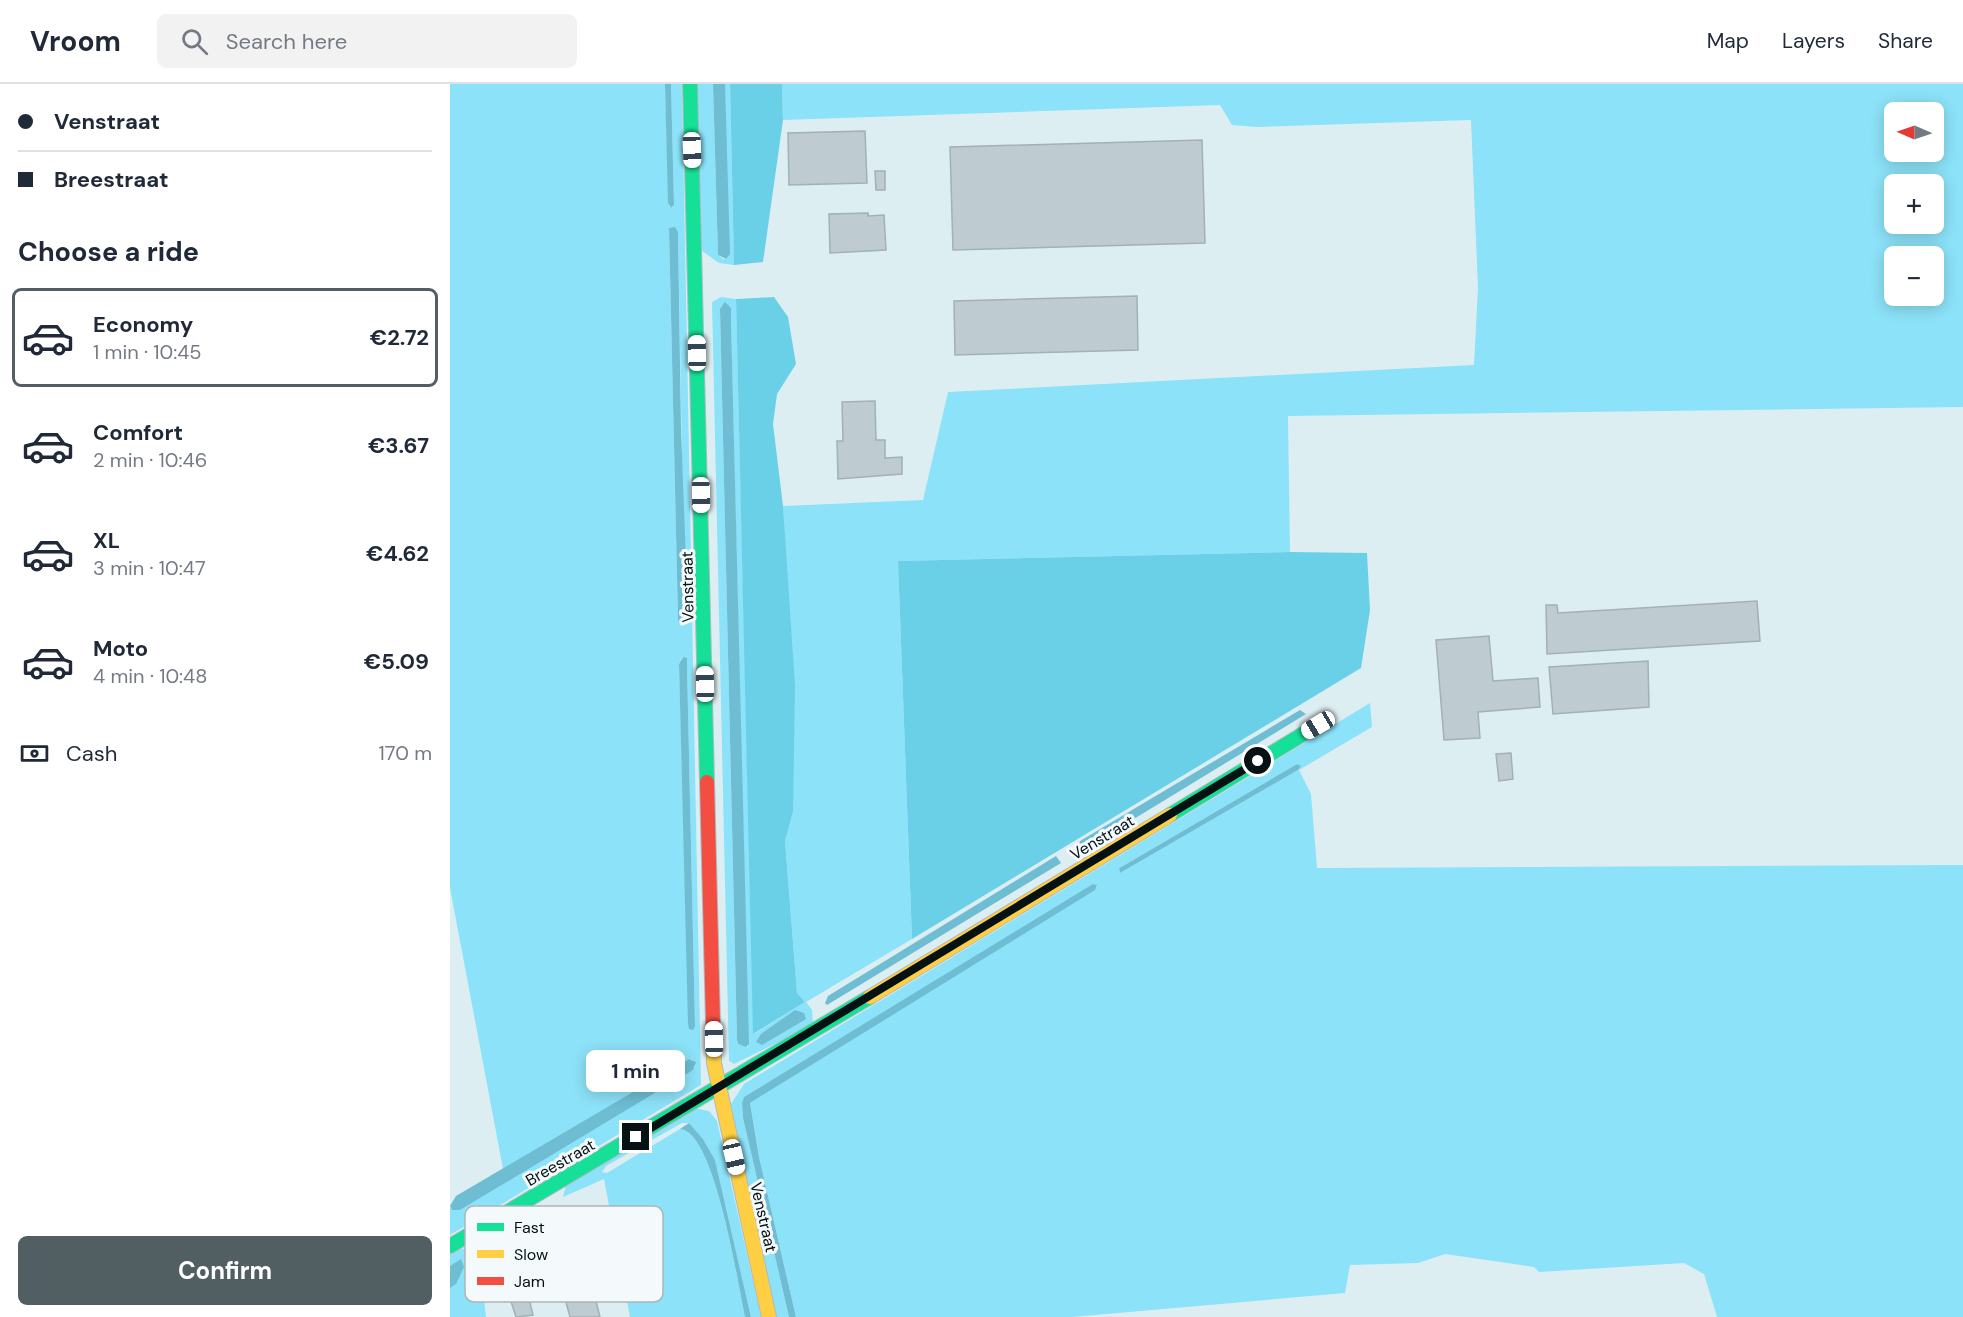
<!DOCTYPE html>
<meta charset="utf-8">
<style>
:root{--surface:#fff;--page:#f2f2f3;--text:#1f2937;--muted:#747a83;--line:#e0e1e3;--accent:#515e62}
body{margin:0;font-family:"DM Sans",sans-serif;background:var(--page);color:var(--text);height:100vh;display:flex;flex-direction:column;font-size:22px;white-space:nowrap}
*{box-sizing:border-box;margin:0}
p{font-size:20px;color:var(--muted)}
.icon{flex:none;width:33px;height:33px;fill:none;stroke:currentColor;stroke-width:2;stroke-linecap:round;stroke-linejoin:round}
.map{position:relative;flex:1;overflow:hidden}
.details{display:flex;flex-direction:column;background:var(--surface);width:450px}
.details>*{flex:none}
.hud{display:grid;align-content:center;height:132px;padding:0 18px;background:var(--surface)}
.needle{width:39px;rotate:272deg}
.controls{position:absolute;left:1434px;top:18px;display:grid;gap:12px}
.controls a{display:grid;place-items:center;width:60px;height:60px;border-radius:9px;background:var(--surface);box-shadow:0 3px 15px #0003;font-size:30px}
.end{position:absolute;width:27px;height:27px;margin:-14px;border:8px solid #061114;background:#fff;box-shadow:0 0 0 3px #fff}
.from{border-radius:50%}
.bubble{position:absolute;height:42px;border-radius:9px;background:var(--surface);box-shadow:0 3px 15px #0003;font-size:20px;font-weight:700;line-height:42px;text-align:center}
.car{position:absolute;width:18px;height:36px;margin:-18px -9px;border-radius:8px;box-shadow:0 0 4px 2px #0007;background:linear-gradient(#fff 24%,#345 0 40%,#fff 0 76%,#345 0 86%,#fff 0)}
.hud b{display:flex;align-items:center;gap:21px;height:57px;font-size:22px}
.hud b+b{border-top:2px solid var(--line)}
.hud i{width:15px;height:15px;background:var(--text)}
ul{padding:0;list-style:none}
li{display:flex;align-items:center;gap:18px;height:99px;margin:0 12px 9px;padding:0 6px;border:3px solid transparent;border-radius:9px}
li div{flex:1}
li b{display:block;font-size:22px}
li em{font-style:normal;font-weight:700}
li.active{border-color:var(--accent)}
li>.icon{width:54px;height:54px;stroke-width:1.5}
h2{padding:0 18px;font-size:27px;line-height:72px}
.pay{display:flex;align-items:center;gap:15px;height:66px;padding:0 18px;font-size:22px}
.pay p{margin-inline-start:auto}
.cta{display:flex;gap:12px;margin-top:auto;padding:12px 18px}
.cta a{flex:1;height:69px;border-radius:9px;background:var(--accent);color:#fff;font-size:24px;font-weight:700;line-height:69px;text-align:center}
header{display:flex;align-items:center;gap:36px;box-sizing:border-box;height:84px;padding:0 30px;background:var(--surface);border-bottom:2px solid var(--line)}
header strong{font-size:28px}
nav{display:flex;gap:33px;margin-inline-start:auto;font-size:21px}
.search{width:420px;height:54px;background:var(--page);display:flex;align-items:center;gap:15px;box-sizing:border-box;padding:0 21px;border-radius:9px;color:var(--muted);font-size:22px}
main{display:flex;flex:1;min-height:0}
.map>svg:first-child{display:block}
</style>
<header>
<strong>Vroom</strong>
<div class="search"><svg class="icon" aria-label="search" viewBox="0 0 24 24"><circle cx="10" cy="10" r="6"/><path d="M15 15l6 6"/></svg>Search here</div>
<nav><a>Map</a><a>Layers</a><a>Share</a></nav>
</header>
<main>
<section class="details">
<div class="hud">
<b><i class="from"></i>Venstraat</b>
<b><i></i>Breestraat</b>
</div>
<h2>Choose a ride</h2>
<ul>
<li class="active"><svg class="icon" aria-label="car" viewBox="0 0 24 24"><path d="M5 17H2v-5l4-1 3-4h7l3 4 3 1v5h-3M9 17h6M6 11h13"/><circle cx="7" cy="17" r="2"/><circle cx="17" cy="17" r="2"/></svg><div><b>Economy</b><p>1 min · 10:45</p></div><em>€2.72</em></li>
<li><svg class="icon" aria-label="car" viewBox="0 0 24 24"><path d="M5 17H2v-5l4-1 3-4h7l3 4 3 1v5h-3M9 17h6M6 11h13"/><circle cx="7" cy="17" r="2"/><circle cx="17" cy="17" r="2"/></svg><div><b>Comfort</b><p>2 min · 10:46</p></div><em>€3.67</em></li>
<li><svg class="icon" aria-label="car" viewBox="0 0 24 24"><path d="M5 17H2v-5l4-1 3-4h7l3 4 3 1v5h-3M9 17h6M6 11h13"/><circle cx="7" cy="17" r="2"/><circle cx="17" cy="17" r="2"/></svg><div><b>XL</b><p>3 min · 10:47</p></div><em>€4.62</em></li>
<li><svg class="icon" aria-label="car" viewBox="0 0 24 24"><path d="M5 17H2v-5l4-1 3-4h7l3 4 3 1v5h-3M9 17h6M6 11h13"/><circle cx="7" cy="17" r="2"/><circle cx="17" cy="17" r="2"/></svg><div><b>Moto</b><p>4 min · 10:48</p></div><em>€5.09</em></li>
</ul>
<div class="pay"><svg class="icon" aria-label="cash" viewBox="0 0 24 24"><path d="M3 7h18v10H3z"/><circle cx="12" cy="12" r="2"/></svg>Cash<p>170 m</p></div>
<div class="cta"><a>Confirm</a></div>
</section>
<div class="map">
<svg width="1513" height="1233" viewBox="0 0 1513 1233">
<rect width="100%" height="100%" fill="#ddeef3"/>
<g fill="#8ce2f8" fill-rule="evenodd">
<path d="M0,0h215l4,122 2,2 3,-3 -3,-121h11l19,1001 -251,150v-28l2,3h8l235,-143 -2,-7 -4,-1 -186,110 -53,-281zM219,144l9,4 7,389 -3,3h-3l-1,-5zM232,573l5,1v7l8,361 -6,3 -10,-365z"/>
<polygon points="247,0 263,0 268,171 273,175 276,175 275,0 280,0 284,181 269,179 251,166"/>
<path d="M332,0h1181v323l-675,9 2,136 -392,9 14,378 -106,63 6,8 1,15 -79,39 -5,-3 -17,-759 9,-5 15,2 18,735 51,-32 -8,-9 -12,-152 8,-29 -10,-306 140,-6 25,-108 526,-27 4,-77 -7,-168 -214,7 -25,-2 -12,-20 -437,15zM1444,28h40v40h-40zM1444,100h40v40h-40zM1444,172h40v40h-40zM270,225l11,11 17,727 -10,-3 -1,-4z"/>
<path d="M920,619l2,24 -73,43 12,24 6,74 646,-3v452h-246l-13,-43 -20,-11 -145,9 -5,-5 -89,-13 -27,9 -68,2 -5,28 -273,24h-276l-37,-160 -9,-54 347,-216 -2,-3 -351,213 -2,6 1,15 46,199h-14l-44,-213 13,-20zM847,680l1,6 -178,103 -1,-5 4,-2z"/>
<path d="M244,1024l15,3 8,10 44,196h-10l-36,-157 -12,-21 -14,-16h-7l-76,43 -4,6 5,1 73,-44c35,2 58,156 65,188h-115l-26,-138 -41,18 4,-16z"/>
<polygon points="28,1162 36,1233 0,1233 0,1204 6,1200 11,1176 0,1182 0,1167"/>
</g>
<g fill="#6ad0e7">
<polygon points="280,0 332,0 333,36 313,178 284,181"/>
<polygon points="324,213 338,233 346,280 327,310 323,340 333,422 345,602 343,728 335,757 347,909 355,918 303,950 286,215"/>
<polygon points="840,468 917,469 920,526 911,584 462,855 448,477"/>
</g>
<g fill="#6ebdd3">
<polygon points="215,0 221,0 224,121 221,124 218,119"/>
<polygon points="263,0 275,0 280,170 276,175 268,171"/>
<polygon points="225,143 228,148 231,343 238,533 232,540 229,540 228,535 219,144"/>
<polygon points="275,218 281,224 281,236 299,960 296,963 288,960 287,956 270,225"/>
<polygon points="233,573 237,574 237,581 245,942 243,946 239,945 238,940 229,580"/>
<polygon points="850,626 856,630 633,766 628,764 630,757"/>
<polygon points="847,680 851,682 848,686 670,789 669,784 673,782"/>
<polygon points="606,772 611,779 377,921 375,919 378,912"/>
<polygon points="643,800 647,801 645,806 300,1019 309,1073 346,1233 339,1233 293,1034 292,1019 294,1013"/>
<polygon points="345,926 354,929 356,935 312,961 306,958 311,950"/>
<polygon points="239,975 246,978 243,986 10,1126 2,1126 0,1122 6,1112"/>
<path d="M239,1039l14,16 12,21 36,157h-6c-7,-32 -30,-186 -65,-188z"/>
<polygon points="11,1175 14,1183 6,1200 0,1204 0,1182"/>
</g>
<g fill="#becbd0" stroke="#a3b0b4" stroke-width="1.5">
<polygon points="415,47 417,99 339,101 338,49"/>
<polygon points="752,56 755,159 503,166 500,63"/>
<polygon points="425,87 435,87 435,106 426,106"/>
<polygon points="418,129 418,132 434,131 436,166 380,169 379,130"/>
<polygon points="687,212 688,266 505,271 504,217"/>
<polygon points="425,317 426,356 435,356 435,374 452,373 452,390 388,395 387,357 393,357 392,318"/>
<polygon points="1307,517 1310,557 1097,570 1096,521 1107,521 1108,529"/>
<polygon points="1039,552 1043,597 1088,594 1090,623 1028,628 1030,654 994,656 986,556"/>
<polygon points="1198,577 1199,623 1103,630 1099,583"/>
<polygon points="1061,669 1063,695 1049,697 1046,670"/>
<polygon points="101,1168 107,1189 101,1190 105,1203 78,1210 83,1231 66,1233 51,1186 78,1179 77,1174"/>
<polygon points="140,1193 150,1233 120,1233 111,1200"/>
</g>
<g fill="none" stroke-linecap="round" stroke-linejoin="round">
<defs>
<g id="fast">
<polyline points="240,0 257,698"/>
<polyline points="720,731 868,641"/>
<polyline points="0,1162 420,913"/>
</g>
<g id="slow">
<polyline points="420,913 720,731"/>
<polyline points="263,939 264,979 319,1233"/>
</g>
<polyline id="jam" points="257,698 263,939"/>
</defs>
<use href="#fast" stroke="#adbabe" stroke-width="16"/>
<use href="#slow" stroke="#adbabe" stroke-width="16"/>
<use href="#jam" stroke="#adbabe" stroke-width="16"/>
<use href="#fast" stroke="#16e098" stroke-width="14"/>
<use href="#slow" stroke="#ffcf43" stroke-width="14"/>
<use href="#jam" stroke="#f24e42" stroke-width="14"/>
</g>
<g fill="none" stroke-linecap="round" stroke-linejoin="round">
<polyline stroke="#061114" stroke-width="8" points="186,1053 808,677"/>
</g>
<g text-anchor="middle" stroke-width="6" stroke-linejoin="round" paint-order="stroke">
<g font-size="16" fill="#061114" stroke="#f4fafc">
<text transform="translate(237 503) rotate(-91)" y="6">Venstraat</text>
<text transform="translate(652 753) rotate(-31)" y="6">Venstraat</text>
<text transform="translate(110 1078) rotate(-30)" y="6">Breestraat</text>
<text transform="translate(314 1133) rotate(77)" y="6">Venstraat</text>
</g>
</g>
<rect x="15" y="1122" width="198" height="96" rx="9" fill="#f4fafc" stroke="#adb4b6" stroke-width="1.5"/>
<rect x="27" y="1139" width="27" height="8" fill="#16e098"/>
<rect x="27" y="1166" width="27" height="8" fill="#ffcf43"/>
<rect x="27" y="1193" width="27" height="8" fill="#f24e42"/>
<g font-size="16" fill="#061114">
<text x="64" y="1149">Fast</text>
<text x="64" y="1176">Slow</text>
<text x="64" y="1203">Jam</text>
</g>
</svg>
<div class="controls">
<a><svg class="needle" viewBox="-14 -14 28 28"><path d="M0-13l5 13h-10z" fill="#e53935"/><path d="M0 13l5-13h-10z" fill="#747a83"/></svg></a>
<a>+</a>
<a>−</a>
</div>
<i class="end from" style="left:808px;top:677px"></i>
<i class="end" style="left:186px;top:1053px"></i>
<div class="bubble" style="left:136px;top:966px;width:99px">1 min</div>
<i class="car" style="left:242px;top:66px;rotate:178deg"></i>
<i class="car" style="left:247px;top:269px;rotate:359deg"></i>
<i class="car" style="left:251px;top:411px;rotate:179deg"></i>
<i class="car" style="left:255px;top:600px;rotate:359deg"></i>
<i class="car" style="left:868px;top:641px;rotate:239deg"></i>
<i class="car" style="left:264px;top:955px;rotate:359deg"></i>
<i class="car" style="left:284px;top:1073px;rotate:167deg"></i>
</div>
</main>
